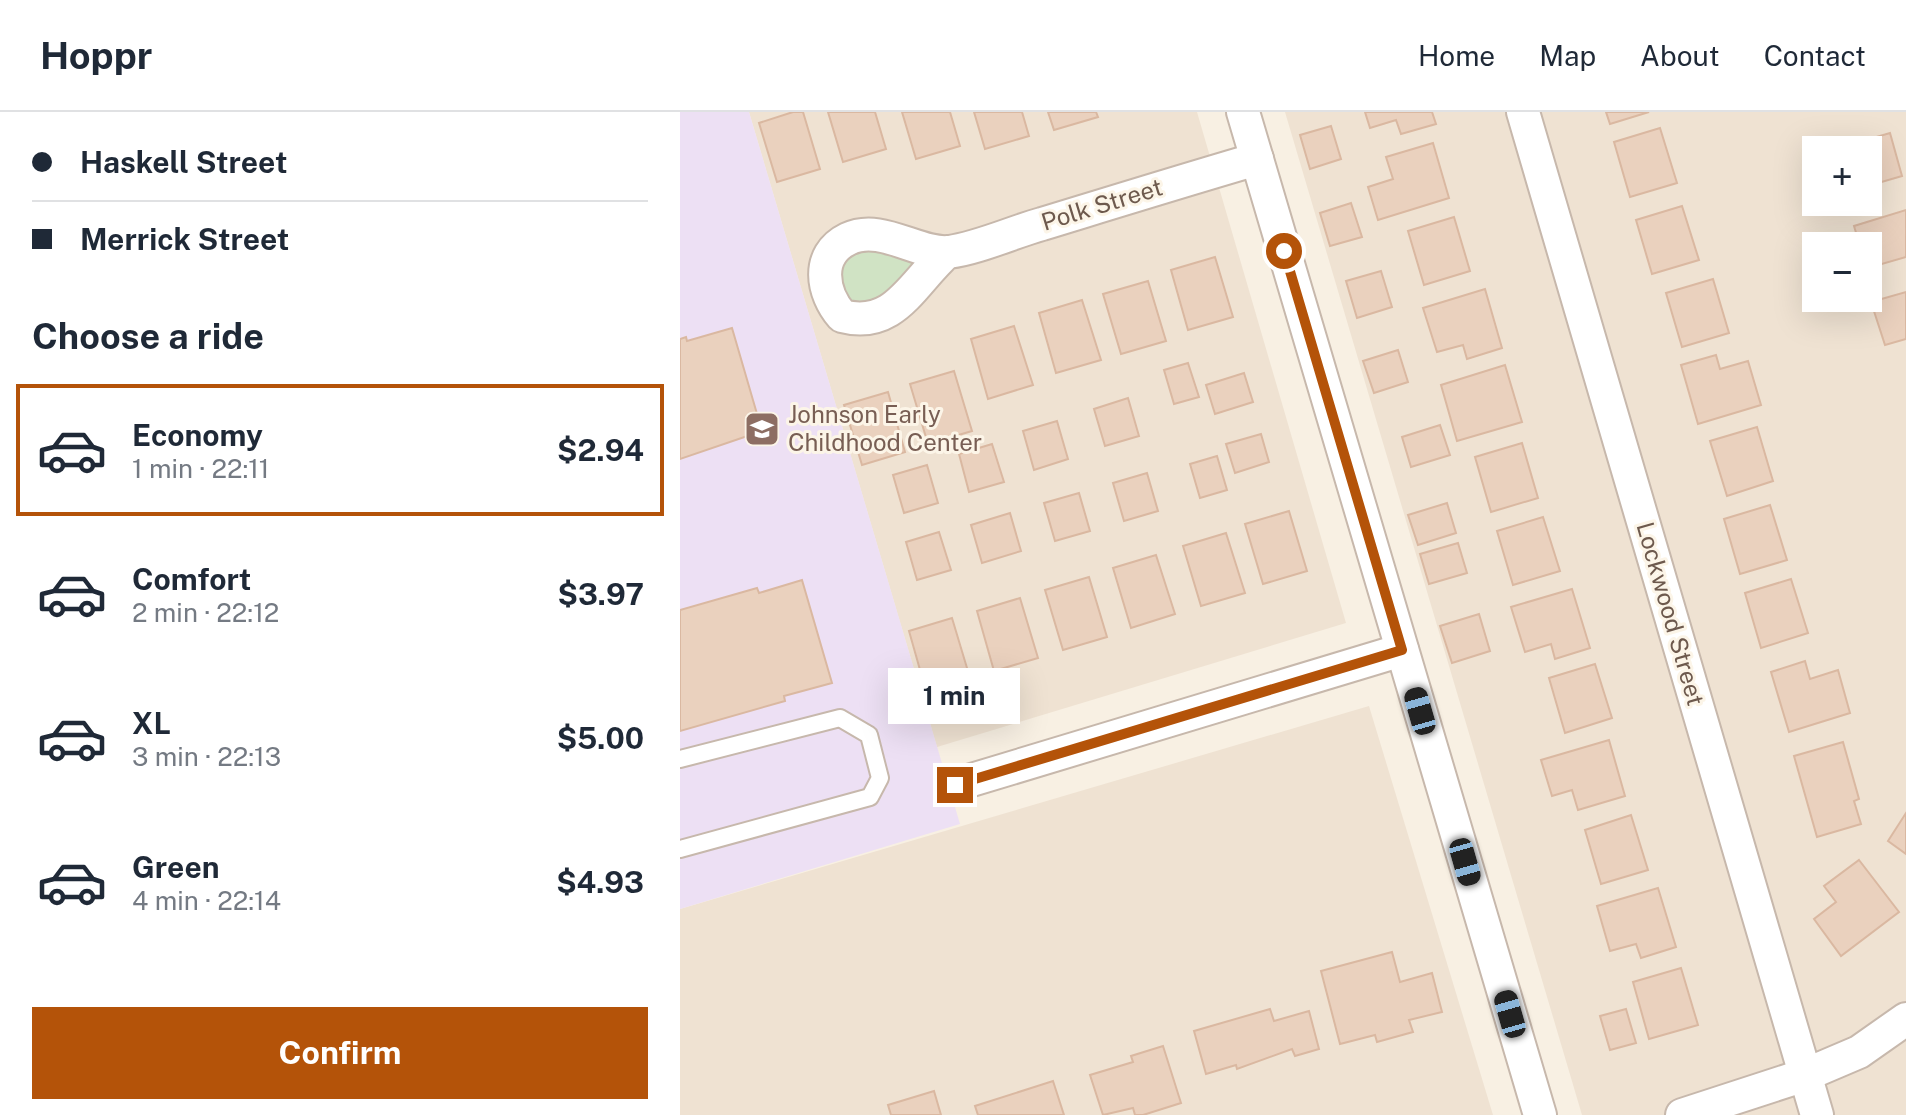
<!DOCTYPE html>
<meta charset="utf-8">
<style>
:root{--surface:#fff;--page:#f6f6f7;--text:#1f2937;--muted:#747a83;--line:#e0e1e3;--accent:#b45309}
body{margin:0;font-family:"Public Sans",sans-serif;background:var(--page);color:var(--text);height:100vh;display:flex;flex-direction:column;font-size:30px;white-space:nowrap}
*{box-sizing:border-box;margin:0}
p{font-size:26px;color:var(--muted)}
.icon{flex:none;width:44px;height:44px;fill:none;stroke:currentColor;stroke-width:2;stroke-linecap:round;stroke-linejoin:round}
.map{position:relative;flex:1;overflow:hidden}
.panel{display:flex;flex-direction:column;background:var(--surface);width:680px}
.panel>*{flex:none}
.banner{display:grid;align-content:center;height:176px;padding:0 32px;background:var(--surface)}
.tools{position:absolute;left:1122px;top:24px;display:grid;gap:16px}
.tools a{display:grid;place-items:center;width:80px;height:80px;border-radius:0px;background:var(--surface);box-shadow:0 8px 32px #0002;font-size:40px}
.end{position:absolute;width:36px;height:36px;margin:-18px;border:10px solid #b45309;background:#fff;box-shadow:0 0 0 4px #fff}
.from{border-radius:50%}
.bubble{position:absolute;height:56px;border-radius:0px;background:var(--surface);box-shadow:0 8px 32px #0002;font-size:26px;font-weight:700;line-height:56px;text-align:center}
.car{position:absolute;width:24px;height:48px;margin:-24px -12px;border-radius:10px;box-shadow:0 0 6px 2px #0007;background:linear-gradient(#222 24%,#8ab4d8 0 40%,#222 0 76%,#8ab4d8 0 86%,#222 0)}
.banner b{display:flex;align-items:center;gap:28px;height:76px;font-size:30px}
.banner b+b{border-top:2px solid var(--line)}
.banner i{width:20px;height:20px;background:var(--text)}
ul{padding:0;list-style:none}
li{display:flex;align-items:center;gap:24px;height:132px;margin:0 16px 12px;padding:0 16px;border:4px solid transparent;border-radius:0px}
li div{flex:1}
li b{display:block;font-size:30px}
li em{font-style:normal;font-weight:700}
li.active{border-color:var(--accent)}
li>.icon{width:72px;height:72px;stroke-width:1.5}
h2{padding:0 32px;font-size:36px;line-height:96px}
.action{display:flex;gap:16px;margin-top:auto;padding:16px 32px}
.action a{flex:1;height:92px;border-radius:0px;background:var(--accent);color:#fff;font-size:32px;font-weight:700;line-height:92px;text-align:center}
header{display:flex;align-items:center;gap:48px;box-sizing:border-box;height:112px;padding:0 40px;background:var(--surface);border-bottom:2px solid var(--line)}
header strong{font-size:38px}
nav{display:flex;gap:44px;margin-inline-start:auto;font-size:28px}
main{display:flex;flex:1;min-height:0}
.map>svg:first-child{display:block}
</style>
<header>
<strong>Hoppr</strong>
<nav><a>Home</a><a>Map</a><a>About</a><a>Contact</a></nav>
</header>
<main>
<section class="panel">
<div class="banner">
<b><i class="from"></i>Haskell Street</b>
<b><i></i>Merrick Street</b>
</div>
<h2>Choose a ride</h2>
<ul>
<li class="active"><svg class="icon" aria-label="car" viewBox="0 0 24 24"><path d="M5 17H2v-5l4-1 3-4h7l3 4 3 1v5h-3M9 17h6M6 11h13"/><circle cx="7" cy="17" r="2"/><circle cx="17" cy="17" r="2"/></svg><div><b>Economy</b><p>1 min · 22:11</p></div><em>$2.94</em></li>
<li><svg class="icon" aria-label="car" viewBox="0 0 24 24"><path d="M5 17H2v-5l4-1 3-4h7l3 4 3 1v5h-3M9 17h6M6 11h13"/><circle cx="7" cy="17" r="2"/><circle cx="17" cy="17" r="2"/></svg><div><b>Comfort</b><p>2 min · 22:12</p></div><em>$3.97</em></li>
<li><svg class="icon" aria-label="car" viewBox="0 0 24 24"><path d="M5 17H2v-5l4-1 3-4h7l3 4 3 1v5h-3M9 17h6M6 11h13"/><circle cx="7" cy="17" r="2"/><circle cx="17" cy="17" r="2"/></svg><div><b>XL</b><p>3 min · 22:13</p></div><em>$5.00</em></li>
<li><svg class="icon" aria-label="car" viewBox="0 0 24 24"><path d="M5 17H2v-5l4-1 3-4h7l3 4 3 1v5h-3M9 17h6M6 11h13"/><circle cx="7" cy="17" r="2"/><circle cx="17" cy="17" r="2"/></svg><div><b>Green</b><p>4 min · 22:14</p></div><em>$4.93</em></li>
</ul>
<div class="action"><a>Confirm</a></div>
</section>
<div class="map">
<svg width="1226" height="1003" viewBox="0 0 1226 1003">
<rect width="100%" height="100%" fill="#f8f0e3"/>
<g fill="#efe2d2" fill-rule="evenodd">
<polygon points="69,0 517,0 666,511 257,635"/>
<path d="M605,0h621v1003h-324zM1136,38h52v52h-52zM1136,134h52v52h-52z"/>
<polygon points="689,594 813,1003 0,1003 0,797"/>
</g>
<polygon fill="#ede0f4" points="0,0 69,0 280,712 0,797"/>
<path fill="#d0e3c4" d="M186,137l48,14v7l-40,37 -30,-6c-14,-28 -6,-42 22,-52z"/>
<g fill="#ead1be" stroke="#dab8a1" stroke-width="2">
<polygon points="113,0 123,0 140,57 97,70 79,11"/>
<polygon points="148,0 195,0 206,37 163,50"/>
<polygon points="222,0 270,0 280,34 236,47"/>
<polygon points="294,0 342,0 349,24 305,37"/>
<polygon points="368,0 416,0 418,5 374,18"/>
<polygon points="685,0 752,0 756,12 721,22 716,8 690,16"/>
<polygon points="926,0 969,0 930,12"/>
<polygon points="651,14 661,47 630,57 620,23"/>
<polygon points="980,16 997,71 950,85 934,30"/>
<polygon points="1210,21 1222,64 1188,74 1188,38 1152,38"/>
<polygon points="753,31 769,86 698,108 688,75 713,67 706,45"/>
<polygon points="671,91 682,125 650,134 640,101"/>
<polygon points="1002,94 1019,148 972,162 956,108"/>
<polygon points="1226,98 1226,145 1188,156 1188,134 1180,134 1174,114"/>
<polygon points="774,105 790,159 744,173 728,119"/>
<polygon points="535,145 553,205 508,218 491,158"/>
<polygon points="701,159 712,195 677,206 666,169"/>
<polygon points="1033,167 1049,221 1002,235 986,181"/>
<polygon points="468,169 486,229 441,242 423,182"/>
<polygon points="805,177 822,236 787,247 783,233 757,240 743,196"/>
<polygon points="1226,180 1226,227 1205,233 1191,190"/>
<polygon points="402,188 421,248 376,261 359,201"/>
<polygon points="334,214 353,273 308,287 291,227"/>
<polygon points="52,216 82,319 0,347 0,227 6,225 7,229"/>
<polygon points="718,238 728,270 694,281 683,249"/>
<polygon points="1036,243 1040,257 1068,249 1081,293 1018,312 1001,253"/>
<polygon points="508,251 519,285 494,292 484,258"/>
<polygon points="825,253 842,310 777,329 761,273"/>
<polygon points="274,259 292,319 248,332 230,272"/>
<polygon points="564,261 573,290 535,302 526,273"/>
<polygon points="208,280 225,340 182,353 164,293"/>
<polygon points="448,286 459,324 425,334 414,297"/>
<polygon points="377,309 388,347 354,358 343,319"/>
<polygon points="760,313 770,343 731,355 722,325"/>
<polygon points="1077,315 1093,369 1047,384 1030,329"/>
<polygon points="581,322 589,350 555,361 546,332"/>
<polygon points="842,331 858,386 811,400 795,345"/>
<polygon points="312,332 324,370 289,380 279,342"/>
<polygon points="537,344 547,378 520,386 510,352"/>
<polygon points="247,353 258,391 224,401 213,363"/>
<polygon points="467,361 478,399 444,409 433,371"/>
<polygon points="399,381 410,419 375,429 364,391"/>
<polygon points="767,391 776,421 738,433 728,403"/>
<polygon points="1090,393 1107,448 1060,462 1044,407"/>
<polygon points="609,399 627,459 583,472 565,412"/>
<polygon points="330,401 341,439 302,451 291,413"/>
<polygon points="863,405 880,459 833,473 817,419"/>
<polygon points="259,420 271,458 237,468 226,430"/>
<polygon points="546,421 565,481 521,494 503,434"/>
<polygon points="778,431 787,461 749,472 740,442"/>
<polygon points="476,443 495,502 451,516 433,456"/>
<polygon points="409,465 427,525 383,538 365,478"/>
<polygon points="1111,467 1128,521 1081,536 1065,481"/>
<polygon points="122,468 152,571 104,584 105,589 0,619 0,498 77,476 79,481"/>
<polygon points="892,477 910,536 875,547 871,532 845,540 831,495"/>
<polygon points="340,486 358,546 314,559 297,499"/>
<polygon points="799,502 810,539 772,551 760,514"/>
<polygon points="272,506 290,566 246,579 229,519"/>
<polygon points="1125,549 1130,567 1158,558 1170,601 1109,620 1091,560"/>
<polygon points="915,552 932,606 885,621 869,566"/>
<polygon points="929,628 945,684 898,698 892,678 872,684 861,648"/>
<polygon points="1163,630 1179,687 1174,689 1181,712 1137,725 1114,644"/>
<polygon points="1226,701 1226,742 1208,729"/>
<polygon points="951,703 968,758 921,772 905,718"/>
<polygon points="1179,748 1219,800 1161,844 1134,807 1156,790 1144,774"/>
<polygon points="978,776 996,835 961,846 956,832 930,839 917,794"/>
<polygon points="712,840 720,870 752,861 762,900 729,908 733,920 697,930 695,923 660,932 641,859"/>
<polygon points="1001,856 1018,913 969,927 953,870"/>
<polygon points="590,897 594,909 629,899 639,937 615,944 612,937 557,957 556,953 526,962 514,919"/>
<polygon points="946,897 956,931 930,938 920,904"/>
<polygon points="483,934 501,991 463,1003 455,1003 453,996 423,1003 410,963 453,950 451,944"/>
<polygon points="373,969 384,1003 298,1003 295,994"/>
<polygon points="254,979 261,1003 211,1003 208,993"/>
</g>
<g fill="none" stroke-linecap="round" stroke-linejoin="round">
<defs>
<polyline id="service" points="0,647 160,606 189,623 200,666 190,685 0,737"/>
<g id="minor">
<polyline points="563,0 860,1003"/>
<polyline points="843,0 1137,1003"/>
<path d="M267,140c-35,31 -52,78 -105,64 -20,-23 -27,-61 6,-77 33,-16 70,16 101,13 30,-4 64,-20 93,-28 72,-22 143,-44 215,-65"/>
<polyline points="275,673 722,538"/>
<polyline points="1002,1003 1125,963 1179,940 1226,907"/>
</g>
</defs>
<use href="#service" stroke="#c7b8ac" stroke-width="20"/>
<use href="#minor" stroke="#c7b8ac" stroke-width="36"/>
<use href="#service" stroke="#fff" stroke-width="16"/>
<use href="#minor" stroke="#fff" stroke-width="32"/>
</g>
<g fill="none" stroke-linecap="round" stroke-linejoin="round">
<polyline stroke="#b45309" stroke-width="10" points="275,673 722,538 604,139"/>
</g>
<defs>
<symbol id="school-square" viewBox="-11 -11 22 22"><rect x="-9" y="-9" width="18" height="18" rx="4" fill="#8d6e63" stroke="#fcf5e8"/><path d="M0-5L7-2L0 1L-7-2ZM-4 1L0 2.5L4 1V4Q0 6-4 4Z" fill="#fff"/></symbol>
</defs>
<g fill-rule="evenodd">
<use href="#school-square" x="62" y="297" width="40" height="40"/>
</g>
<g text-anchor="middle" stroke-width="6" stroke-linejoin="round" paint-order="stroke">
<g font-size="24" fill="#6d594d" stroke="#fcf5e8">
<text transform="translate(422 93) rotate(-17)" y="8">Polk Street</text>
<text transform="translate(990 502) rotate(74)" y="8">Lockwood Street</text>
</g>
<g font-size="24" fill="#785e54" stroke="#fcf5e8" text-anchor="start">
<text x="108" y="311">Johnson Early<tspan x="108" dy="28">Childhood Center</tspan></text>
</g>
</g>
</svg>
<div class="tools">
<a>+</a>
<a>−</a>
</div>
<i class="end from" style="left:604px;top:139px"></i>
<i class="end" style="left:275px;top:673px"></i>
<div class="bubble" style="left:208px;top:556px;width:132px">1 min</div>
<i class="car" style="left:740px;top:599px;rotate:344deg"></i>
<i class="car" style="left:785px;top:750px;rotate:164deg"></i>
<i class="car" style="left:830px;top:902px;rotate:344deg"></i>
</div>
</main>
